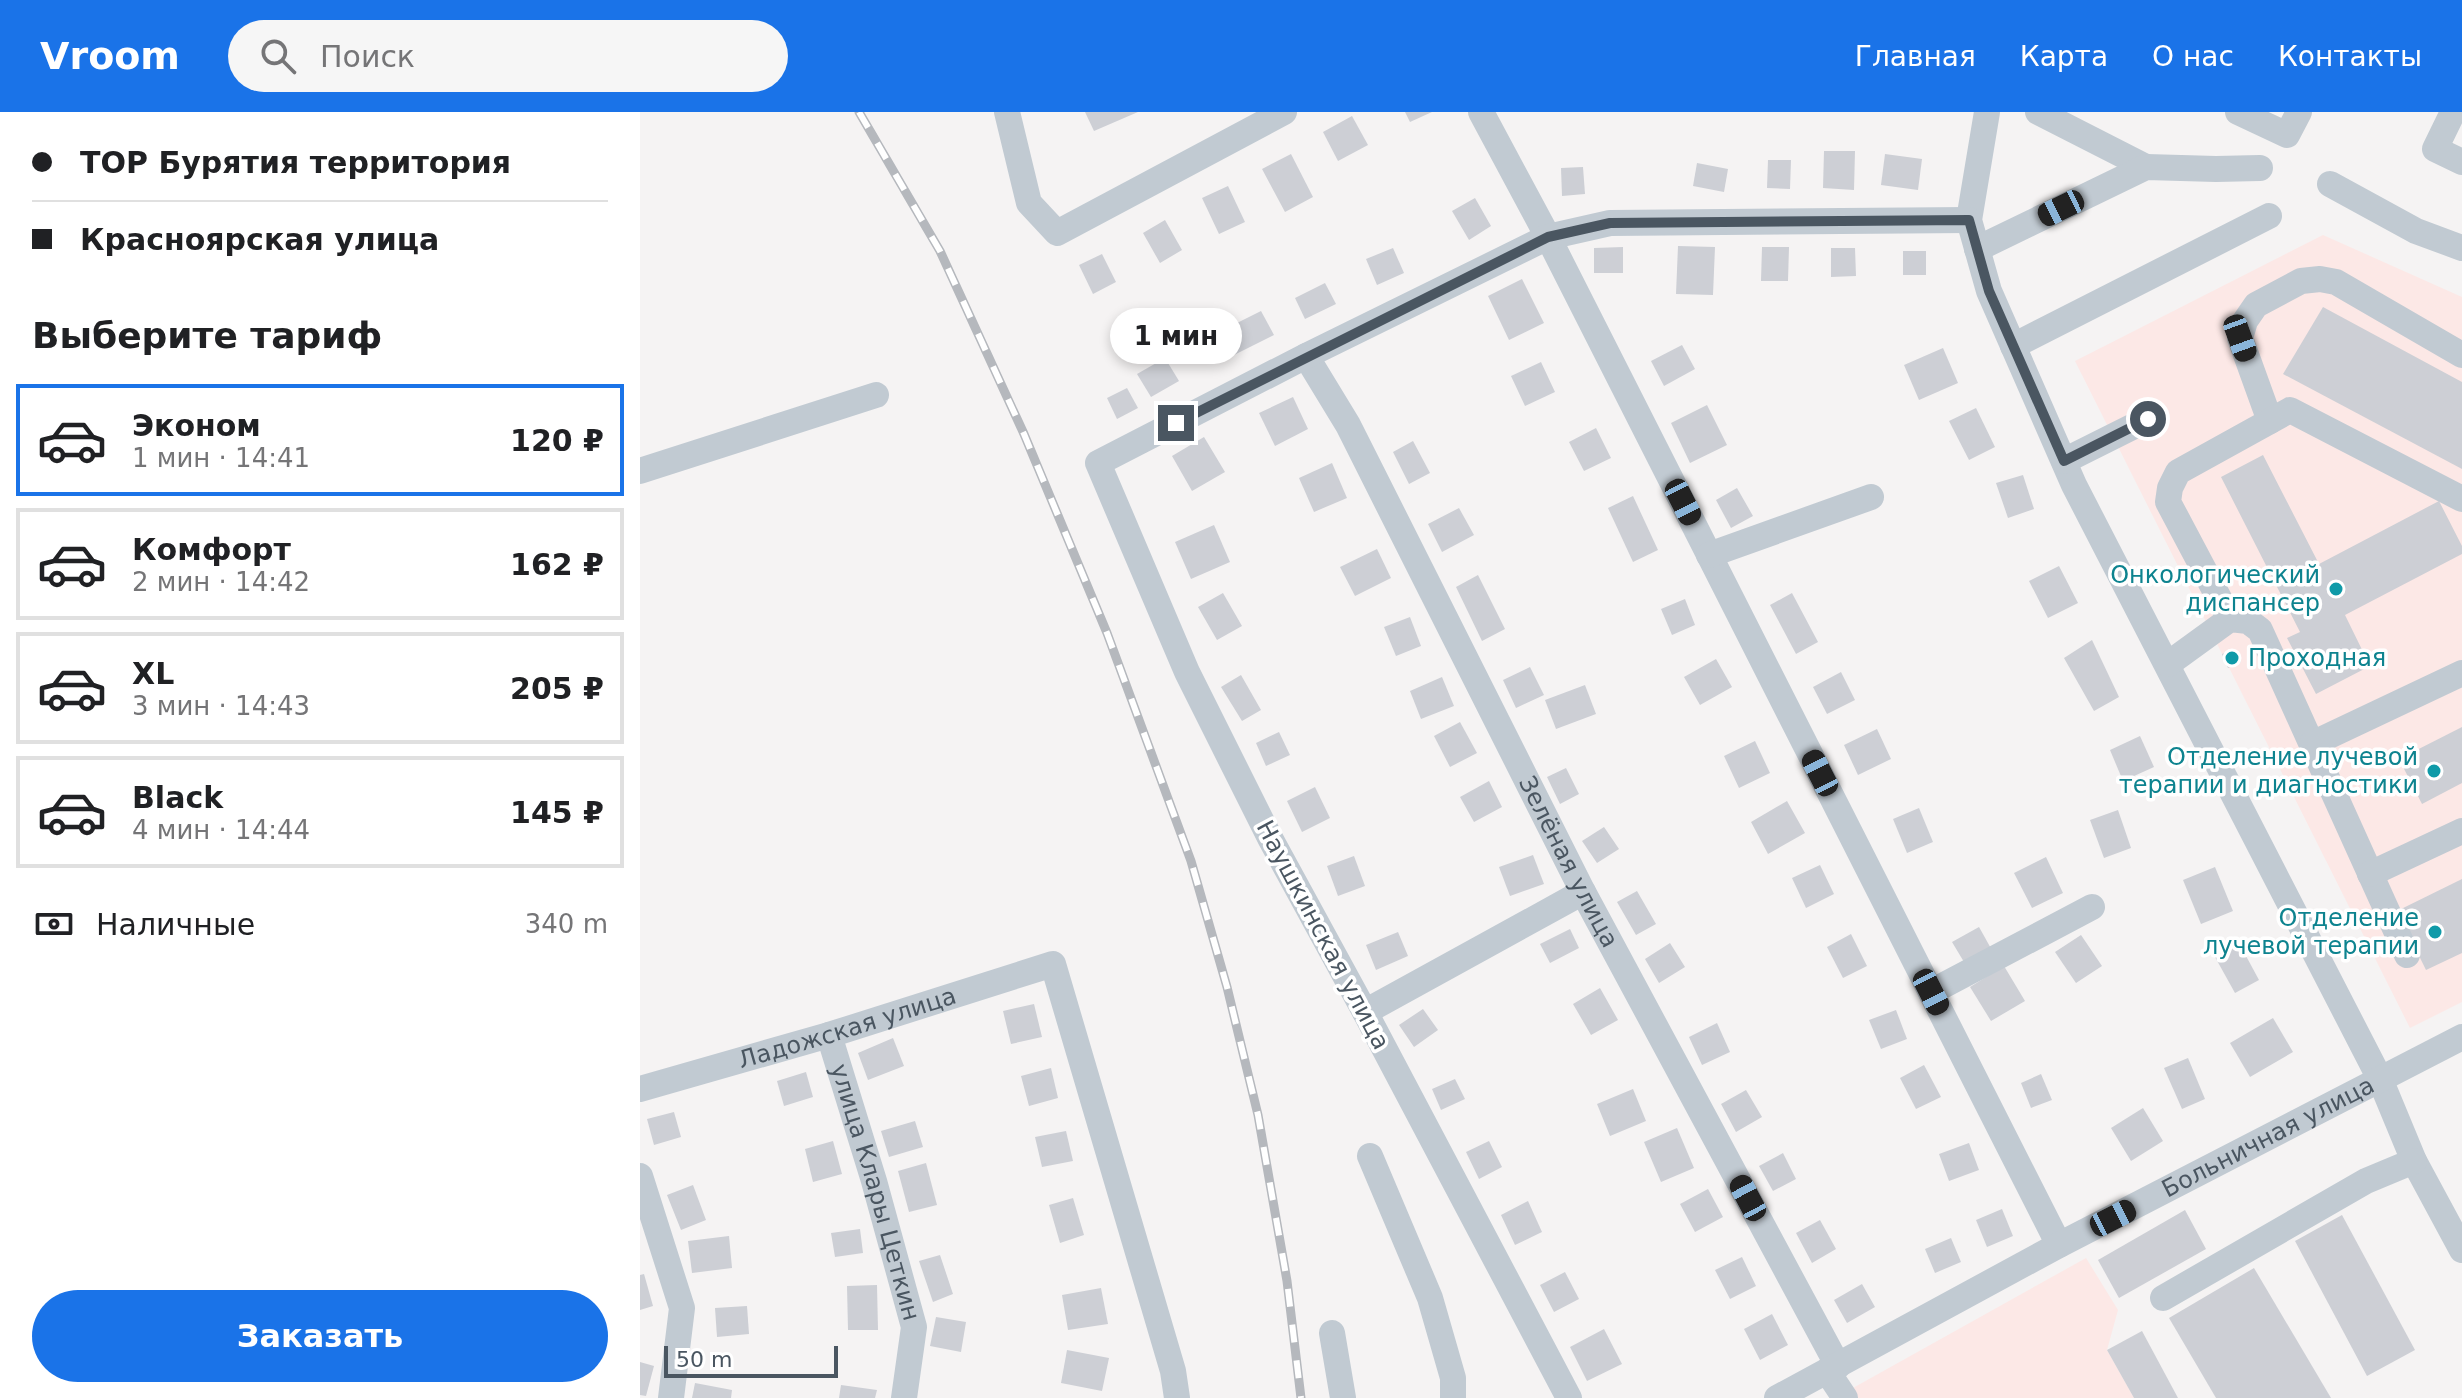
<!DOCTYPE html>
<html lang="ru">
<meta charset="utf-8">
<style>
:root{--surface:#fff;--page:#f6f6f6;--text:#202124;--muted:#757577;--line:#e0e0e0;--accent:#1a73e8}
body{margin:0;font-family:"DejaVu Sans",sans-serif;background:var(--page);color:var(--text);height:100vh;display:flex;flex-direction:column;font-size:30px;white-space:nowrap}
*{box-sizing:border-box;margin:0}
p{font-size:26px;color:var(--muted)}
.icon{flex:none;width:44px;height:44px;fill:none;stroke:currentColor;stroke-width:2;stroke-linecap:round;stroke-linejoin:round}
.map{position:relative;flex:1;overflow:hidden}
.details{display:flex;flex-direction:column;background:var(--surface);width:640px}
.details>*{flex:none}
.guide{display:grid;align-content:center;height:176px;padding:0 32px;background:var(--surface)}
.scale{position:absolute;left:24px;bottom:20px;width:174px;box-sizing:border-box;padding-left:8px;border:4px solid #4a5661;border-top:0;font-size:22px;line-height:28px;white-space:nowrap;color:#4a5661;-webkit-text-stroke:6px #fff;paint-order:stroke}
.end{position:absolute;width:36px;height:36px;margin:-18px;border:10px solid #4a5661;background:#fff;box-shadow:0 0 0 4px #fff}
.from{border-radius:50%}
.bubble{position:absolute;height:56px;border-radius:28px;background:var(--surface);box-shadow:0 4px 12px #0003;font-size:26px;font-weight:800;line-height:56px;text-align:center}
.car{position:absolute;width:24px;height:48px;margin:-24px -12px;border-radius:10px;box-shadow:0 0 6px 2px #0007;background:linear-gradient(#222 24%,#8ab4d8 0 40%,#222 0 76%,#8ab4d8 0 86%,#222 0)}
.guide b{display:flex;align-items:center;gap:28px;height:76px;font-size:30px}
.guide b+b{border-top:2px solid var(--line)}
.guide i{width:20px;height:20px;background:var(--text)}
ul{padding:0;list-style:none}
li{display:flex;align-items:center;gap:24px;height:112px;margin:0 16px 12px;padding:0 16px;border:4px solid var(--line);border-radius:0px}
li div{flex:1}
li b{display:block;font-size:30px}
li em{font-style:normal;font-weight:800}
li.on{border-color:var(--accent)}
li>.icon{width:72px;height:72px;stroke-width:1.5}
h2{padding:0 32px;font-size:36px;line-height:96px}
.pay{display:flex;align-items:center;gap:20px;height:88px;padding:0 32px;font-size:30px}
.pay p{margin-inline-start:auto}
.primary-button{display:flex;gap:16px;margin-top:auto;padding:16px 32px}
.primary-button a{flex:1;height:92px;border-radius:48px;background:var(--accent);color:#fff;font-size:32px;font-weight:800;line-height:92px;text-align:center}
header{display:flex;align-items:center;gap:48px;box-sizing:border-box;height:112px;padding:0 40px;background:var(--accent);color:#fff}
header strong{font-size:38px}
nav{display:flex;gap:44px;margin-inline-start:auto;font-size:28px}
.search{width:560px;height:72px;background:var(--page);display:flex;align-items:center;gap:20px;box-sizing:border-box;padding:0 28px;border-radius:44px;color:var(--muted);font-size:30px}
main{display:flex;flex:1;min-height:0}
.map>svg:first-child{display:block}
</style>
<header>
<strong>Vroom</strong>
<div class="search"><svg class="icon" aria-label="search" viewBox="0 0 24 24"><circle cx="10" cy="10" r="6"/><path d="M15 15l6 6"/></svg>Поиск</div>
<nav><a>Главная</a><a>Карта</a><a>О нас</a><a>Контакты</a></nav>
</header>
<main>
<section class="details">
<div class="guide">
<b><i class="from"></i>ТОР Бурятия территория</b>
<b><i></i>Красноярская улица</b>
</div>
<h2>Выберите тариф</h2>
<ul>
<li class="on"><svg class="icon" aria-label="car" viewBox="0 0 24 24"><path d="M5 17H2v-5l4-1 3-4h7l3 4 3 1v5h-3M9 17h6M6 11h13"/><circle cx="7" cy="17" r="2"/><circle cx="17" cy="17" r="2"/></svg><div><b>Эконом</b><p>1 мин · 14:41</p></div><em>120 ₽</em></li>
<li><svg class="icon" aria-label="car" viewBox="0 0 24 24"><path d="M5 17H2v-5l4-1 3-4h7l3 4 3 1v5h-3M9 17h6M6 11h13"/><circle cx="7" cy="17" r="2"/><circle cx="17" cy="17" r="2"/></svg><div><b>Комфорт</b><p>2 мин · 14:42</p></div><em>162 ₽</em></li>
<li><svg class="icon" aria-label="car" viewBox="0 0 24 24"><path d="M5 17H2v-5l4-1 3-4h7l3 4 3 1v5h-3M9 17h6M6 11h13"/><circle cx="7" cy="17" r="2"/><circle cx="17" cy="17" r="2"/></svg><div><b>XL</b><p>3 мин · 14:43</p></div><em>205 ₽</em></li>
<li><svg class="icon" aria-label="car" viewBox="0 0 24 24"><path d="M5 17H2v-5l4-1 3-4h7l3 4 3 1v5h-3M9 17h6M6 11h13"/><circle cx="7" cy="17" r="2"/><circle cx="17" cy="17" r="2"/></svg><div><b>Black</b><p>4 мин · 14:44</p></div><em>145 ₽</em></li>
</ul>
<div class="pay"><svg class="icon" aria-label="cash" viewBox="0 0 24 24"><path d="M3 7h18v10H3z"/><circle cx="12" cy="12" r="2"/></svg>Наличные<p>340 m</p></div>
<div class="primary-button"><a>Заказать</a></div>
</section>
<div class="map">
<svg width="1822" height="1286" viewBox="0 0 1822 1286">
<rect width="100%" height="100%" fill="#f5f3f3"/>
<g fill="#fce8e6">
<polygon points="1683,123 1822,185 1822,890 1770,916 1435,249"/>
<polygon points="1446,1146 1478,1198 1467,1238 1494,1286 1195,1286"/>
</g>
<g fill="#cdcfd5">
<polygon points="445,0 498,0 454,19"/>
<polygon points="765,0 792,0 770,10"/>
<polygon points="712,4 728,33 698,49 683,20"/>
<polygon points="1184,39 1215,39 1214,78 1183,76"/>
<polygon points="651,42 673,85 645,100 622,57"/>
<polygon points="1245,42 1282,47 1278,78 1241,73"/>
<polygon points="1128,48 1151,48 1150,77 1127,76"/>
<polygon points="1057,51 1088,57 1084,80 1053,74"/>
<polygon points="943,55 945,82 922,84 921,56"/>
<polygon points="588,74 605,110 579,122 562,86"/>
<polygon points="835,86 851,114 829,128 812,99"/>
<polygon points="525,108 542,138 520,151 503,121"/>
<polygon points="1038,134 1075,135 1073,183 1036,182"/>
<polygon points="983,135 983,161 954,161 954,136"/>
<polygon points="1122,135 1149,135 1148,169 1121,169"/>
<polygon points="753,136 764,161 737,173 726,147"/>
<polygon points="1191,136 1215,136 1216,164 1191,165"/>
<rect x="1263" y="139" width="23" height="24"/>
<polygon points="462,142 476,170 453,182 439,153"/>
<polygon points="882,167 904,211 869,228 848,184"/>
<polygon points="685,171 696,192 665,207 655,186"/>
<polygon points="1683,195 1822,270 1822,357 1643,262"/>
<polygon points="621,199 634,223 592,244 579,220"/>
<polygon points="1042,233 1055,257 1024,274 1011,249"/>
<polygon points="1303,236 1318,271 1279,288 1264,253"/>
<polygon points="525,246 539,269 511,285 497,262"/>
<polygon points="901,250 915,280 885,294 871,264"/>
<polygon points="487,276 498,296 477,307 467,286"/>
<polygon points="653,285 668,317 635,334 619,301"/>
<polygon points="1067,293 1087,333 1050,351 1031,311"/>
<polygon points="1336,296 1355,335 1329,348 1309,309"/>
<polygon points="956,316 971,346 944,359 929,330"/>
<polygon points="564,325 585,360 552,379 532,344"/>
<polygon points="773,329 790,361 769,372 753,340"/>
<polygon points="1623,343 1679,452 1799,389 1822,434 1822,442 1705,503 1730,554 1676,582 1647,526 1660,520 1581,365"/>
<polygon points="692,351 707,386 674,400 659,366"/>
<polygon points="1383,363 1394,397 1368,406 1356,371"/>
<polygon points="1097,376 1113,404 1091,416 1076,388"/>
<polygon points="993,384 1018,438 993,450 968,396"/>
<polygon points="819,396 834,423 802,440 788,412"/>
<polygon points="574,413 590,450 551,467 535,430"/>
<polygon points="737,437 751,466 715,484 700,455"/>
<polygon points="1419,454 1438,491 1408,506 1389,469"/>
<polygon points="838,463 865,517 842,529 816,475"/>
<polygon points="583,481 602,514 577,528 558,495"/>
<polygon points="1152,481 1178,530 1156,542 1130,493"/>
<polygon points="1045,487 1055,513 1032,523 1021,497"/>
<polygon points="770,505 781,534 756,544 744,515"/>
<polygon points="1452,528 1479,585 1454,599 1424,546"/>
<polygon points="1595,537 1601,550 1588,556 1582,542"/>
<polygon points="1076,547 1092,575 1060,593 1044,565"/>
<polygon points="890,555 904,583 876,596 863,568"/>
<polygon points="1201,560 1215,588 1187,602 1173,575"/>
<polygon points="601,563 621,598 602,609 581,575"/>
<polygon points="802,565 814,594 781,607 770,579"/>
<polygon points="945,573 956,602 916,617 905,588"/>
<polygon points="820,610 837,641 810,655 794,624"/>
<polygon points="1822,615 1822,671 1782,692 1759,647"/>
<polygon points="1237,617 1251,647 1218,663 1204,633"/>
<polygon points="639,620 650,643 626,654 616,631"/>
<polygon points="1500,624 1514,655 1483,669 1470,638"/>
<polygon points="1115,629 1130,661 1099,676 1084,644"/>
<polygon points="926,656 939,682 920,692 907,665"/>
<polygon points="849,669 862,695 834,710 820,685"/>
<polygon points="675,675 690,706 662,720 647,689"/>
<polygon points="1147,689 1165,721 1128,742 1111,710"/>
<polygon points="1279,696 1293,730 1267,741 1253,707"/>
<polygon points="1478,698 1491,736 1464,746 1450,708"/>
<polygon points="964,715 979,737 957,751 942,729"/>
<polygon points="893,743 904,772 870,784 859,755"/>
<polygon points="714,744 725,774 698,784 687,754"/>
<polygon points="1406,745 1423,781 1392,796 1374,761"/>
<polygon points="1180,753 1194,782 1166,796 1152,766"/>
<polygon points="1575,755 1593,799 1561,812 1543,768"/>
<polygon points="1822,767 1822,841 1786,858 1757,799"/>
<polygon points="997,779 1016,812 996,823 977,790"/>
<polygon points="1339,815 1353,840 1327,855 1312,830"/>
<polygon points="930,817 939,836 910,851 900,832"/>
<polygon points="758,820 768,844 736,858 726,833"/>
<polygon points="1211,822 1227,854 1203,866 1187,835"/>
<polygon points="1441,823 1462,854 1436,871 1415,840"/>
<polygon points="1030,831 1045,855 1019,871 1005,847"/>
<polygon points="1599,831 1619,868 1595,881 1575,845"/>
<polygon points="1364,854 1385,889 1351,909 1330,875"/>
<polygon points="960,876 978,908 951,923 933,892"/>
<polygon points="394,892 402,925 371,932 363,899"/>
<polygon points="783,897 798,918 774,935 759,913"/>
<polygon points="1256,898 1267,927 1241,937 1229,908"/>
<polygon points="1633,906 1653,940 1610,965 1590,931"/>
<polygon points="1077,911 1090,940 1062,953 1049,925"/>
<polygon points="253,926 264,954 228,968 218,941"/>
<polygon points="1548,946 1565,987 1542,997 1524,956"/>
<polygon points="1284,953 1301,985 1276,997 1260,966"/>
<polygon points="411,956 418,986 389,994 381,964"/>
<polygon points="166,960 173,985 144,994 137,969"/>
<polygon points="1401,962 1412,988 1391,996 1381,971"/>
<polygon points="815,967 825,987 801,998 792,977"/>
<polygon points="993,977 1006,1009 970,1024 957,992"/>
<polygon points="1106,978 1122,1005 1096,1020 1081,992"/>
<polygon points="1503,996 1523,1029 1491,1049 1471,1016"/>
<polygon points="34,1000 41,1025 14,1033 7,1007"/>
<polygon points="275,1009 283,1035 249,1045 241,1019"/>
<polygon points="1037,1016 1054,1056 1021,1070 1004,1030"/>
<polygon points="426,1019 433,1049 402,1055 395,1025"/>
<polygon points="193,1029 202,1062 173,1070 165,1037"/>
<polygon points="849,1029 862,1055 839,1067 826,1040"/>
<polygon points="1329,1031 1339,1058 1309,1069 1299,1042"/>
<polygon points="1143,1041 1156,1067 1133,1079 1119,1054"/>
<polygon points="286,1051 297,1093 269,1100 258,1059"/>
<polygon points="53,1073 66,1108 41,1118 27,1083"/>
<polygon points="1068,1077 1083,1105 1055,1120 1040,1092"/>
<polygon points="433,1086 444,1123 420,1131 409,1093"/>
<polygon points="888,1089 902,1120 875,1133 861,1103"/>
<polygon points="1362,1097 1373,1124 1347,1135 1336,1108"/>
<polygon points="1545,1098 1566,1137 1479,1186 1458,1148"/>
<polygon points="1702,1103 1775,1238 1727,1264 1655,1129"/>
<polygon points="1180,1108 1196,1137 1172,1151 1156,1121"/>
<polygon points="220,1117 223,1141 195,1145 191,1121"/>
<polygon points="89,1124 92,1156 52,1161 48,1129"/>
<polygon points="1311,1126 1321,1150 1295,1161 1285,1137"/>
<polygon points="300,1143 313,1182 293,1190 279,1149"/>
<polygon points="1102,1145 1116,1174 1090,1187 1075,1158"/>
<polygon points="1614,1156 1691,1286 1576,1286 1529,1206"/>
<polygon points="925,1160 939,1187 914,1200 900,1173"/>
<polygon points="4,1162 13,1194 0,1198 0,1163"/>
<polygon points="1222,1172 1235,1195 1207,1211 1194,1188"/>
<polygon points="237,1173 238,1218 208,1218 207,1174"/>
<polygon points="461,1176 468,1212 428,1218 422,1183"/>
<polygon points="107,1194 109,1222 77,1225 75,1196"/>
<polygon points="1132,1202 1148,1233 1120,1248 1104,1217"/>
<polygon points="296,1205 326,1210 321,1240 290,1234"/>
<polygon points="964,1217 982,1252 947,1269 930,1235"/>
<polygon points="1502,1219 1538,1286 1494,1286 1467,1238"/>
<polygon points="427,1238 469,1246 462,1279 421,1271"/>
<polygon points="0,1250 14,1254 6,1284 0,1283"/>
<polygon points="55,1271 92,1278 91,1286 52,1286"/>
<polygon points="201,1273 237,1278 235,1286 199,1286"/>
</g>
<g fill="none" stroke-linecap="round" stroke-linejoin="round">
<g stroke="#c1cad2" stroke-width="26">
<polyline points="367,0 389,91 417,121 644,0"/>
<polyline points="841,0 908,125 1419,1133"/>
<polyline points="1347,0 1329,108 1349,179 1434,373 1740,967 1774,1049 1822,1138"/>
<polyline points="1398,0 1506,55"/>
<polyline points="1598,0 1647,23 1659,0"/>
<polyline points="1813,0 1795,37 1822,50"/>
<polyline points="1690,72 1776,119 1822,136"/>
<polyline points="1337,137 1506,55 1576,57 1620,56"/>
<polyline points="1373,234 1629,104"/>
<path id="s1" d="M666,244l42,69 235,467 255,474"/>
<polyline points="1630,309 1600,226 1605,209 1616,193 1661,169 1680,167 1696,170 1822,243"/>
<polyline points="1424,349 1508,307"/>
<polyline points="0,359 236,283"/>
<polyline points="1069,443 1231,385"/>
<polyline points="1590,507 1528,390 1530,376 1538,360 1650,298 1822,387"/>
<polyline points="1528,552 1590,507 1608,509 1620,518 1767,843"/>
<polyline points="1672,632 1822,561"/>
<polyline points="1730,762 1822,719"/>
<polyline points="1291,880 1452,795"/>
<polyline points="725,900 943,780"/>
<path id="s2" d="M189,923l45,146 40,146 -10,71"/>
<path id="s3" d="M0,977l189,-54 224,-71 120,407 4,27"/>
<polyline points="730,1044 790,1186 813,1266 813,1286"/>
<polyline points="0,1064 42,1196 31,1286"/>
<polyline points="1523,1186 1726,1069 1774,1049"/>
<polyline points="692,1221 703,1286"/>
<polyline points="1187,1259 1205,1286"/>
<polyline points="929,1286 725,900 630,726 547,560 458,351 666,244 908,125 970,111 1329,108"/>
<path id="s4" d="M1137,1286l282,-153 403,-208"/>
</g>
<defs>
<polyline id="rail" points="219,0 300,139 384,322 467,521 551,749 587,875 618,1003 647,1169 661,1286"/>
</defs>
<use href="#rail" stroke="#b5b8bd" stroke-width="9"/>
<use href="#rail" stroke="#fff" stroke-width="6" stroke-dasharray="18" stroke-linecap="butt"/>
</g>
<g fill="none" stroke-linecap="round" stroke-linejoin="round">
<polyline stroke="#4a5661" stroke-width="10" points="536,311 908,125 970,111 1329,108 1349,179 1424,349 1508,307"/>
</g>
<g fill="#0f9aa8" stroke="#fff" stroke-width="3">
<circle cx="1696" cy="477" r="8"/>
<circle cx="1592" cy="546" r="8"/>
<circle cx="1794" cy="659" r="8"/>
<circle cx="1795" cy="820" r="8"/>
</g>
<g text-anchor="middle" stroke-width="7" stroke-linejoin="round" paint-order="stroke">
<g font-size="24" fill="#0d838f" stroke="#fff" text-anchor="end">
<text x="1680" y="471">Онкологический<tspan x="1680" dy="28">диспансер</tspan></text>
<text x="1608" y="554" text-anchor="start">Проходная</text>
<text x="1778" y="653">Отделение лучевой<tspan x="1778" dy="28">терапии и диагностики</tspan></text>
<text x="1779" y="814">Отделение<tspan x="1779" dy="28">лучевой терапии</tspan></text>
</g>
<g font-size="24" fill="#4a5661" stroke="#fff">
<text dy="8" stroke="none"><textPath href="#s1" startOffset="570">Зелёная улица</textPath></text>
<text transform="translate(683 823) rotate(62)" y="8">Наушкинская улица</text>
<text dy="8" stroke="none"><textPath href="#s3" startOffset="216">Ладожская улица</textPath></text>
<text dy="8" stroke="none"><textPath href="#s4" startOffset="556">Больничная улица</textPath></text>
<text dy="8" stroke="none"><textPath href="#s2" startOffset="164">улица Клары Цеткин</textPath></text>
</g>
</g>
</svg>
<div class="scale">50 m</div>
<i class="end from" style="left:1508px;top:307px"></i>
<i class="end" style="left:536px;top:311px"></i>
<div class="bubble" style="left:470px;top:196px;width:132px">1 мин</div>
<i class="car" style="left:1421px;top:96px;rotate:244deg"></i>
<i class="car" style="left:1600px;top:226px;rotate:160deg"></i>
<i class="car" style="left:1043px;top:390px;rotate:153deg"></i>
<i class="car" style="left:1180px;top:661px;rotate:333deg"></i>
<i class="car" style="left:1291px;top:880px;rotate:153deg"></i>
<i class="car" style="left:1108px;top:1086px;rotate:332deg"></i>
<i class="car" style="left:1473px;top:1106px;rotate:63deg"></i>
</div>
</main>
